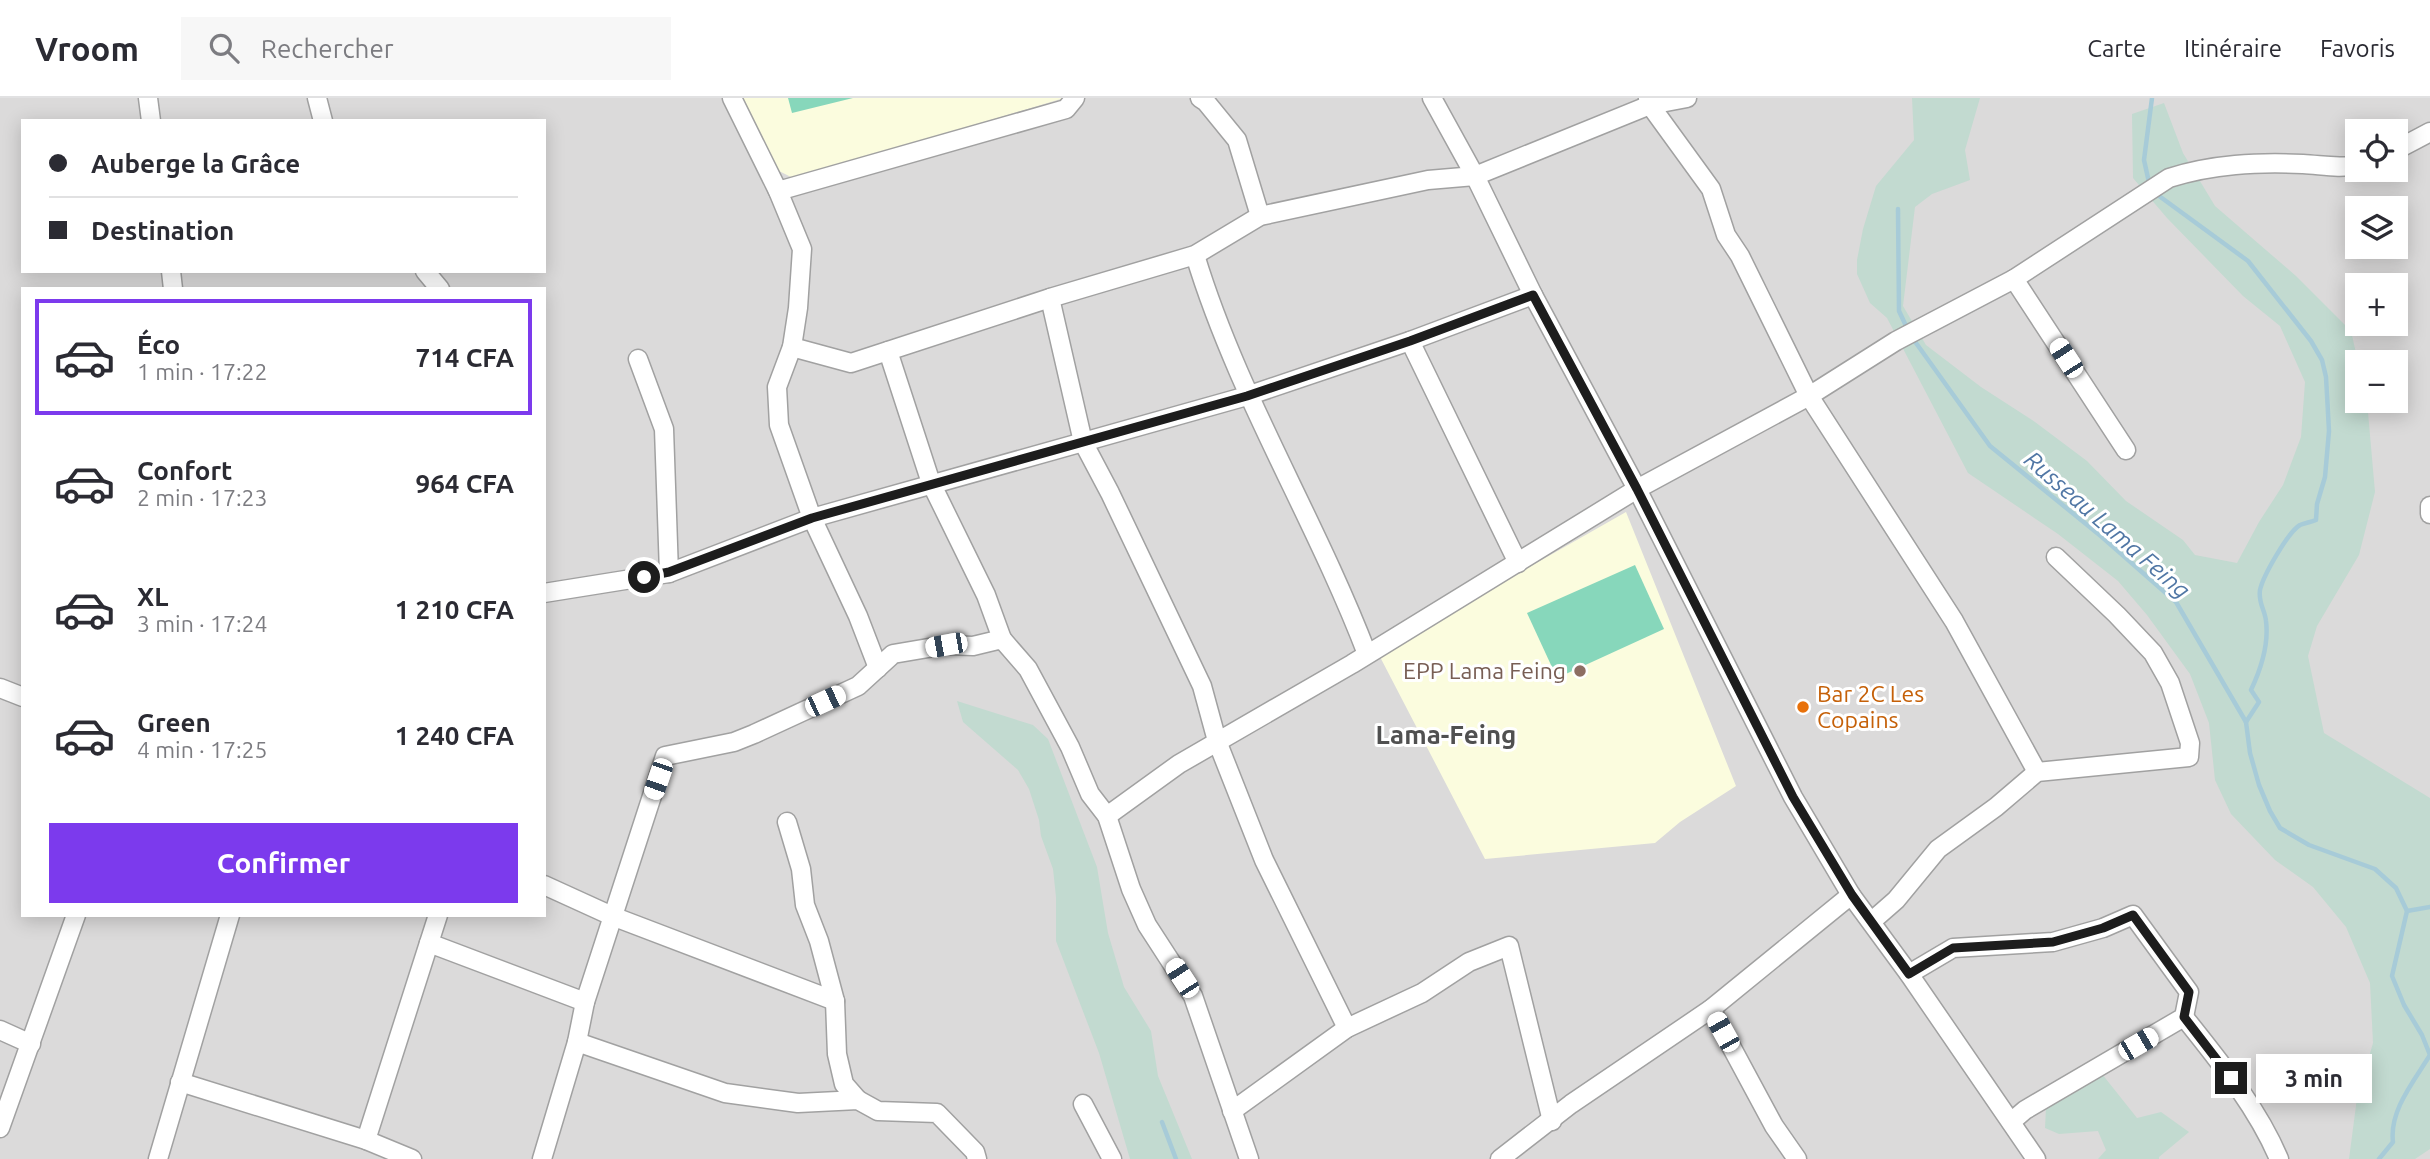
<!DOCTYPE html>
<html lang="fr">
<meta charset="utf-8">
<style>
:root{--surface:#fff;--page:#f7f7f7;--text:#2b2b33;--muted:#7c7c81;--line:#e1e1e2;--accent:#7c3aed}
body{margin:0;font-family:Ubuntu,sans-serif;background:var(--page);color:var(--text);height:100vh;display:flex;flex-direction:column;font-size:26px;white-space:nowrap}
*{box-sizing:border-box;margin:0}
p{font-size:23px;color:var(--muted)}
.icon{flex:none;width:38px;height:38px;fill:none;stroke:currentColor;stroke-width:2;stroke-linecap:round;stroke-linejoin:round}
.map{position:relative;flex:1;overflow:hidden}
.side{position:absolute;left:21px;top:189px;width:525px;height:630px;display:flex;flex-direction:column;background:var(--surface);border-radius:0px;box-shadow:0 4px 18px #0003}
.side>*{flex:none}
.hud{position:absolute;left:21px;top:21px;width:525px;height:154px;border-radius:0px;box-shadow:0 4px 18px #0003;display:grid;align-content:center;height:154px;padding:0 28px;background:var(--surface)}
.controls{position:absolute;left:2345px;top:21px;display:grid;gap:14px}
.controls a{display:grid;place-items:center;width:63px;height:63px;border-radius:0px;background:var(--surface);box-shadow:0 4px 18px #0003;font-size:35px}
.end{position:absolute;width:32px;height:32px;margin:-16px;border:9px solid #1d1d1d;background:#fff;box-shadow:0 0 0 4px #fff}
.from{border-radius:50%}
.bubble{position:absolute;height:49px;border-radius:0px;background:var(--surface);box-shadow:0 4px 18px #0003;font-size:23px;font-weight:700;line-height:49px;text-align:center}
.car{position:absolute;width:21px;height:42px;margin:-21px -10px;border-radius:9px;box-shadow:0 0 5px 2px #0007;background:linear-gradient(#fff 24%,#345 0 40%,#fff 0 76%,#345 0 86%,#fff 0)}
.hud b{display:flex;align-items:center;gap:24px;height:66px;font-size:26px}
.hud b+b{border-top:2px solid var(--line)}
.hud i{width:18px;height:18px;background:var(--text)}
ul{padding:12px 0 0;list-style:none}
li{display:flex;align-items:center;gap:21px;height:116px;margin:0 14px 10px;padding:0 14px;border:4px solid transparent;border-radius:0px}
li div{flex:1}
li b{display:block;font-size:26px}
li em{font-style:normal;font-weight:700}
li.current{border-color:var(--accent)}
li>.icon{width:63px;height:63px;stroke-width:1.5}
.action{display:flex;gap:14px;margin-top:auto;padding:14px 28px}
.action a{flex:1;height:80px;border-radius:0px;background:var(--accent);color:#fff;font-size:28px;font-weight:700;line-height:80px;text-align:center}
header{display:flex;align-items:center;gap:42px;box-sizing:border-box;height:98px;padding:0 35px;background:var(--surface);border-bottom:2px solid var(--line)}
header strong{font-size:33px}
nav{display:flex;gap:38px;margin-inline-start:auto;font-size:24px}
.search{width:490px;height:63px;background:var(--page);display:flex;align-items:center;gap:18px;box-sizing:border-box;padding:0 24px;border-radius:0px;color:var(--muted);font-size:26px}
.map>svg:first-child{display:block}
</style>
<header>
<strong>Vroom</strong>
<div class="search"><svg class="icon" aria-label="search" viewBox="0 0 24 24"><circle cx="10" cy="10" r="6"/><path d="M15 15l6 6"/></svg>Rechercher</div>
<nav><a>Carte</a><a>Itinéraire</a><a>Favoris</a></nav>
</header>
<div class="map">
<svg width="2430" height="1061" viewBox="0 0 2430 1061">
<rect width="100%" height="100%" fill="#edebe4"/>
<path fill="#dbdada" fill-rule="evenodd" d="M0,0h2430v1061h-2430zM23,23h521v150h-521zM2357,33h39v39h-39zM2357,110h39v39h-39zM2357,187h39v39h-39zM23,191h521v626h-521zM2357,264h39v39h-39z"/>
<g fill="#fbfcde">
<polygon points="741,0 1064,0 795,81 779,73"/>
<polygon points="1626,414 1736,688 1680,724 1655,745 1485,761 1378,555"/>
</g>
<g fill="#c2dad0">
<polygon points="1912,0 1980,0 1965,52 1970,82 1932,96 1915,109 1903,208 1926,247 1981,289 2035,324 2087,363 2126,403 2183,442 2195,457 2237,465 2259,424 2283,387 2301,339 2305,284 2280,228 2243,198 2167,120 2133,80 2132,16 2164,5 2183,55 2215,108 2296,178 2351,233 2358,264 2357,303 2367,303 2375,394 2359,457 2317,528 2308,558 2324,635 2430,700 2430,1051 2415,1061 2349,1061 2357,1000 2373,945 2370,885 2346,829 2313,789 2275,762 2231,716 2215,682 2209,625 2190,576 2147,517 2118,483 2058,436 1968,375 1887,220 1870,205 1857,176 1857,162 1863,131 1876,88 1914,42"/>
<polygon points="957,603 1033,627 1048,641 1097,769 1108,835 1124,889 1151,933 1158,978 1192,1061 1130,1061 1099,955 1056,843 1056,799 1053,771 1041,738 1039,722 1029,691 1018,672 963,624"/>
<polygon points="2102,976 2137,1020 2161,1014 2189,1034 2159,1059 2159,1061 2098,1061 2106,1052 2098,1033 2059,1036 2045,1030 2046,1009"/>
</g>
<g fill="#87d7bb">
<polygon points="788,0 853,0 792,15"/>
<polygon points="1635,467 1664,531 1557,580 1527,515"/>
</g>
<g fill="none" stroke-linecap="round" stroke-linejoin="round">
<g stroke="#a7cbd8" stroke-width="4.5">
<polyline points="2150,89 2144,62 2152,0"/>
<path d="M2155,95l93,68 63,80 11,19 4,17 3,54 -4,46 -8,27 -1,16c-5,2 -11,3 -16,5 -12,7 -37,51 -40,65 -2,13 5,20 6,31 3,24 -5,48 -15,69l8,12 -13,20"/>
<polyline points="1898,111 1899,213 1907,230"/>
<path d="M1911,238l79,110 112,91 74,65 70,120 4,31 9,32 11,26 10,17 29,17 66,24 21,19 11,23 -15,65 12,29 18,30 8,20c-16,26 -41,56 -37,87l-14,17"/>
<polyline points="2407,813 2430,809"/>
<polyline points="1162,1024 1176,1061"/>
</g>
<defs>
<g id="street">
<polyline points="148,0 151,23"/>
<polyline points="317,0 323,23"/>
<polyline points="732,0 778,93 802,151 798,210 792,249 777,289 779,327 812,420 858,518 878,570"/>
<polyline points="1200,0 1206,4 1237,42 1260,118"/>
<polyline points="1432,0 1475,78 1533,197 1637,391 1793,699 1851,797 1909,876 2036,1061"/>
<polyline points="1648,0 1650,7 1711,91 1726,137 1740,158 1809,298 1954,523 2037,674"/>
<polyline points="2396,52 2430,34"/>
<polyline points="778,93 1066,11 1075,0"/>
<path d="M1195,157c42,139 120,263 172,399"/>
<polyline points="171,173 173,191"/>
<polyline points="425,173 440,191"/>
<polyline points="2014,181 2126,352"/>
<polyline points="1050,200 1083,344 1110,395 1202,588 1217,643 1264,762 1347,930"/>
<polyline points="1410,243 1518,465"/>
<polyline points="792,249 851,265 1050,200 1195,157 1260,118 1428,82 1475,78 1650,7 1687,0"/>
<polyline points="888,253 931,385 986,497 1002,541"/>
<polyline points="638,261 664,331 669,475"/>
<polyline points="2430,408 2430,416"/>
<polyline points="544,495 669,475 812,420 1247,298 1410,243 1533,197"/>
<polyline points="0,590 23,599"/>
<path d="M1107,718l72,-52 173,-100 285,-175 172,-93 87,-55 118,-62 155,-101c44,-14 88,-16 134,-14 19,1 36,5 54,1"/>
<polyline points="787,724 801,771 805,807 819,843 835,903 837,956 844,986 858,1002"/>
<polyline points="544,787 612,818 835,903"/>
<polyline points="438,817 429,845 585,904"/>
<polyline points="1872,823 1896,802 1938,751 1996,709 2037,674 2189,659 2190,645 2170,585 2153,555 2117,517 2056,459"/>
<polyline points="1909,876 1953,850 2053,844 2103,830 2133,817 2189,894 2184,919 2025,1012 2011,1024"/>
<polyline points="1711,911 1774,1028 1797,1061"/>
<path d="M2184,919c35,44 73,90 95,142"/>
<polyline points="0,932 31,946"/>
<polyline points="577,944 725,995 798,1005 858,1002 878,1013 937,1015 975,1054 977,1061"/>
<polyline points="180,984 366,1042 412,1061"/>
<polyline points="1083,1006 1112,1061"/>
<polyline points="1232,1013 1347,930 1422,895 1469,864 1509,848 1552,1023"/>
<polyline points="0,1030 76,817"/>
<polyline points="366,1042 429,845"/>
<polyline points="158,1061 230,817"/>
<polyline points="542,1061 577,944 585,904 665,658 734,644 754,636 858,588 893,556 946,547 973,548 1002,541 1028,571 1070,649 1090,696 1107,718 1131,791 1147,827 1193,898 1249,1061"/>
<polyline points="1500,1061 1571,1006 1711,911 1851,797"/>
</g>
</defs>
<use href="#street" stroke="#a1a1a1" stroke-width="21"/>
<use href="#street" stroke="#fff" stroke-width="18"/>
</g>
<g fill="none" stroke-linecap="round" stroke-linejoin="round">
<polyline stroke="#1d1d1d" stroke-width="9" points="644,479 669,474 812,420 1247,298 1410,243 1533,197 1637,391 1793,699 1852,797 1909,876 1953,850 2053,844 2103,830 2133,817 2189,894 2184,919 2231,980"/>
</g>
<circle fill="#8d6e63" stroke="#fff" stroke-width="2.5" cx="1580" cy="573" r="7"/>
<circle fill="#e8710a" stroke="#fff" stroke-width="2.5" cx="1803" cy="609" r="7"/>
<g text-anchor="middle" stroke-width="6" stroke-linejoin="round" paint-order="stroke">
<g font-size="23" fill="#785e54" stroke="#fff" text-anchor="end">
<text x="1566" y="581">EPP Lama Feing</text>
</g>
<g font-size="23" fill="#c56008" stroke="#fff" text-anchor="start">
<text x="1817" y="604">Bar 2C Les<tspan x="1817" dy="26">Copains</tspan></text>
</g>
<g font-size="24" font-style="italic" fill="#5177a5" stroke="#fff">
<text transform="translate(2107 427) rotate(41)" y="8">Russeau Lama Feing</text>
</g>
<g font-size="26" font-weight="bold" fill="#505050" stroke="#fff">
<text x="1446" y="646">Lama-Feing</text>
</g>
</g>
</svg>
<div class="controls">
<a><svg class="icon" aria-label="locate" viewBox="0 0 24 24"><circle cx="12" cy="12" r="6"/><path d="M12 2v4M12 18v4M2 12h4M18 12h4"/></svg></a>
<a><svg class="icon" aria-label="layers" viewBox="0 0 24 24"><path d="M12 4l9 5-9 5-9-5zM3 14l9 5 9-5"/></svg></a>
<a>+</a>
<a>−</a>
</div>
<i class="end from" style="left:644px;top:479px"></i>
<i class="end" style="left:2231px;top:980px"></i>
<div class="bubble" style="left:2256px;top:956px;width:116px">3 min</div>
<i class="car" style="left:2066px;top:260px;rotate:327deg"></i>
<i class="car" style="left:946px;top:547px;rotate:260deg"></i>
<i class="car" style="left:825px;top:603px;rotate:65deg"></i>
<i class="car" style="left:658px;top:681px;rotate:199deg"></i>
<i class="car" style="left:1182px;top:880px;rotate:327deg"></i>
<i class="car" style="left:1723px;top:934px;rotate:331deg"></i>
<i class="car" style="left:2138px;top:946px;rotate:60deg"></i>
<div class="hud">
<b><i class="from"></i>Auberge la Grâce</b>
<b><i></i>Destination</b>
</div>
<section class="side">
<ul>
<li class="current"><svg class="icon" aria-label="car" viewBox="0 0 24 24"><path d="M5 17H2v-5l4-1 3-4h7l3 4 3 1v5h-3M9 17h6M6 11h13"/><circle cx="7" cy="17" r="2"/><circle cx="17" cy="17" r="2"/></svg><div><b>Éco</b><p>1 min · 17:22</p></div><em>714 CFA</em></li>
<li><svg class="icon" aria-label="car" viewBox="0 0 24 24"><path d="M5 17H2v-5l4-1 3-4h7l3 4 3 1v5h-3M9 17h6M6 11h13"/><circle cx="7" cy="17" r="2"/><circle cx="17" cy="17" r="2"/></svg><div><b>Confort</b><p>2 min · 17:23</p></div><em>964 CFA</em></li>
<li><svg class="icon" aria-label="car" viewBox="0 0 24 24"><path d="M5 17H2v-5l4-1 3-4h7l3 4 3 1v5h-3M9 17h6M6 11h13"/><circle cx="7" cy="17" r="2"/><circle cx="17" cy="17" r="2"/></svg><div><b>XL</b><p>3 min · 17:24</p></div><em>1 210 CFA</em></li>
<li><svg class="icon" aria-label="car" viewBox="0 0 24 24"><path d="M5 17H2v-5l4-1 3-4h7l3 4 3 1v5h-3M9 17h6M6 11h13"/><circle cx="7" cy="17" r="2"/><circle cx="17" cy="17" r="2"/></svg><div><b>Green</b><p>4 min · 17:25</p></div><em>1 240 CFA</em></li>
</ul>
<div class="action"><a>Confirmer</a></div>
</section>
</div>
